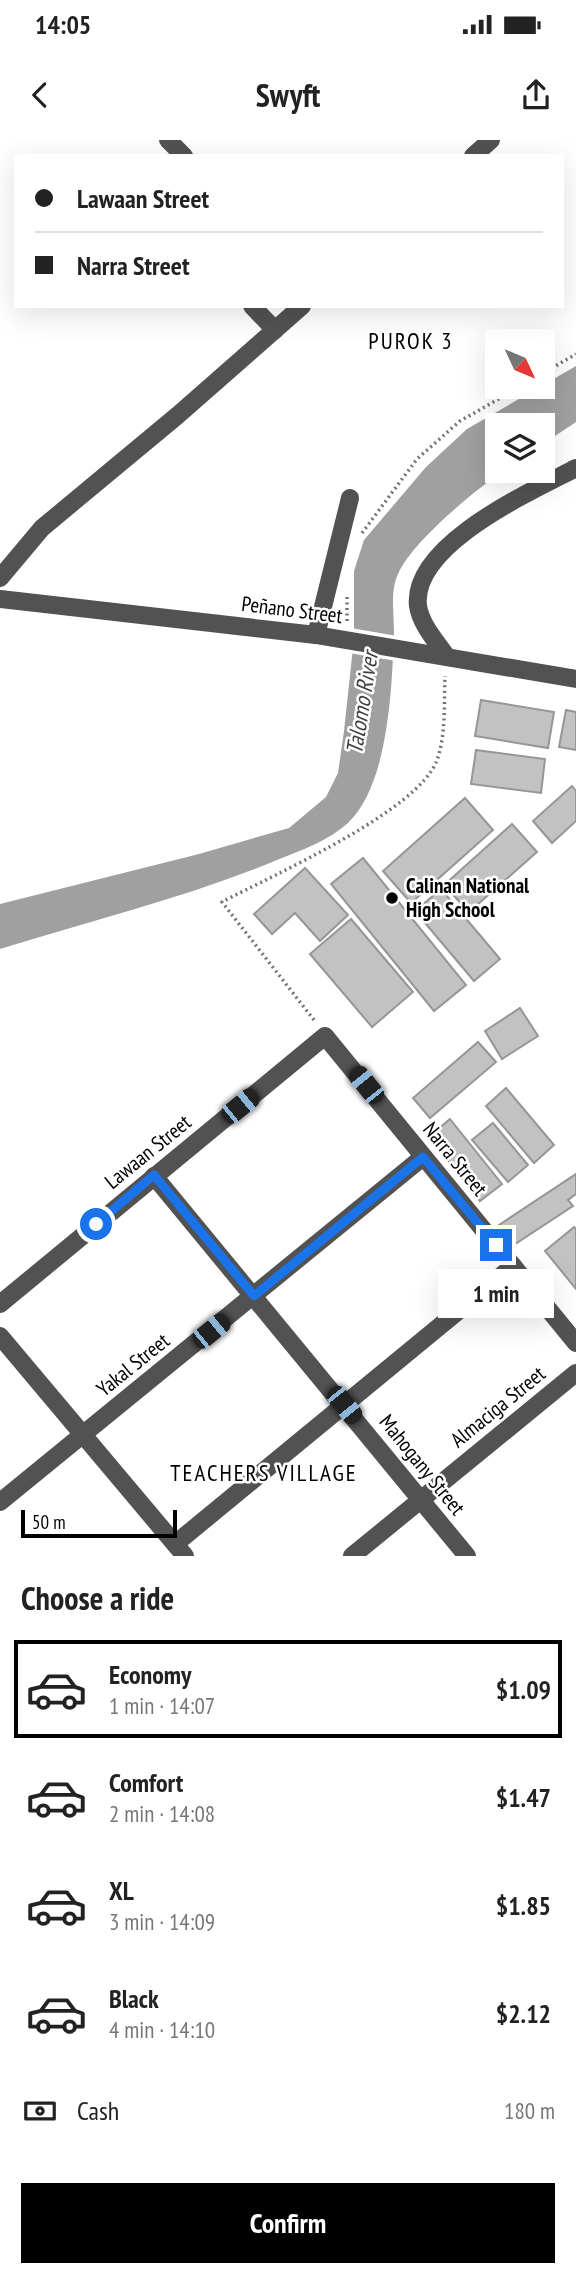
<!DOCTYPE html>
<meta charset="utf-8">
<style>
:root{--surface:#fff;--page:#f6f6f6;--text:#222;--muted:#767676;--line:#e0e0e0;--accent:#000}
body{margin:0;font-family:"PT Sans Narrow",sans-serif;background:var(--page);color:var(--text);height:100vh;display:flex;flex-direction:column;font-size:26px;white-space:nowrap}
*{box-sizing:border-box;margin:0}
p{font-size:23px;color:var(--muted)}
.icon{flex:none;width:38px;height:38px;fill:none;stroke:currentColor;stroke-width:2;stroke-linecap:round;stroke-linejoin:round}
.map{position:relative;height:1416px;overflow:hidden}
.side{display:flex;flex-direction:column;background:var(--surface);flex:1}
.side>*{flex:none}
.top-card{position:absolute;left:14px;top:14px;width:550px;height:154px;border-radius:0px;box-shadow:0 7px 28px #0002;display:grid;align-content:center;height:154px;padding:0 21px;background:var(--surface)}
.needle{width:46px;rotate:134deg}
.tools{position:absolute;left:485px;top:189px;display:grid;gap:14px}
.tools a{display:grid;place-items:center;width:70px;height:70px;border-radius:0px;background:var(--surface);box-shadow:0 7px 28px #0002;font-size:35px}
.scale{position:absolute;left:21px;bottom:18px;width:156px;box-sizing:border-box;padding-left:7px;border:4px solid #000;border-top:0;font-size:19px;line-height:24px;white-space:nowrap;color:#000;-webkit-text-stroke:5px #fff;paint-order:stroke}
.end{position:absolute;width:32px;height:32px;margin:-16px;border:9px solid #1a73e8;background:#fff;box-shadow:0 0 0 4px #fff}
.from{border-radius:50%}
.bubble{position:absolute;height:49px;border-radius:0px;background:var(--surface);box-shadow:0 7px 28px #0002;font-size:23px;font-weight:700;line-height:49px;text-align:center}
.car{position:absolute;width:21px;height:42px;margin:-21px -10px;border-radius:9px;box-shadow:0 0 5px 2px #0007;background:linear-gradient(#222 24%,#8ab4d8 0 40%,#222 0 76%,#8ab4d8 0 86%,#222 0)}
.top-card b{display:flex;align-items:center;gap:24px;height:66px;font-size:26px}
.top-card b+b{border-top:2px solid var(--line)}
.top-card i{width:18px;height:18px;background:var(--text)}
ul{padding:0;list-style:none}
li{display:flex;align-items:center;gap:21px;height:98px;margin:0 14px 10px;padding:0 7px;border:4px solid transparent;border-radius:0px}
li div{flex:1}
li b{display:block;font-size:26px}
li em{font-style:normal;font-weight:700}
li.selected{border-color:var(--accent)}
li>.icon{width:63px;height:63px;stroke-width:1.5}
h2{padding:0 21px;font-size:32px;line-height:84px}
.pay{display:flex;align-items:center;gap:18px;height:77px;padding:0 21px;font-size:26px}
.pay p{margin-inline-start:auto}
.button{display:flex;gap:14px;margin-top:auto;padding:14px 21px}
.button a{flex:1;height:80px;border-radius:0px;background:var(--accent);color:#fff;font-size:28px;font-weight:700;line-height:80px;text-align:center}
.status{display:flex;justify-content:space-between;align-items:center;height:49px;padding:0 35px;background:var(--surface);direction:ltr}
.status svg{height:19px;fill:currentColor}
header{display:flex;justify-content:space-between;align-items:center;height:91px;padding:0 21px;background:var(--surface);font-size:32px;font-weight:700}
.map>svg:first-child{display:block}
</style>
<div class="status"><b>14:05</b><svg viewBox="0 0 49 12"><path d="M0 12V9h3v3zM5 12V6h3v6zM10 12V3h3v9zM15 12V0h3v12zM26 1h20v11H26zM47 4h2v5h-2z"/></svg></div>
<header><svg class="icon" aria-label="back" viewBox="0 0 24 24"><path d="M15 5l-7 7 7 7"/></svg>Swyft<svg class="icon" aria-label="share" viewBox="0 0 24 24"><path d="M12 15V3M7 8l5-5 5 5M5 13v7h14v-7"/></svg></header>
<div class="map">
<svg width="576" height="1416" viewBox="0 0 576 1416">
<rect width="100%" height="100%" fill="#fff"/>
<path fill="#a0a0a0" d="M576,226v56l-33,22 -1,-19h-45v46h6c-29,20 -91,71 -105,103 -8,17 -4,39 -4,58 -2,54 -5,152 -46,191 -20,18 -46,27 -71,37 -89,37 -184,60 -277,89v-45l199,-50 90,-26 37,-31 12,-24 6,-42 10,-93v-67l10,-31 62,-73 41,-38z"/>
<polygon fill="#fff" points="351,488 397,496 396,521 349,513"/>
<g fill="#c2c2c2" stroke="#969696" stroke-width="2">
<polygon points="481,560 554,572 548,608 475,596"/>
<polygon points="566,570 576,572 576,610 559,607"/>
<polygon points="476,610 545,619 541,653 471,644"/>
<polygon points="572,646 576,651 576,681 552,703 533,681"/>
<polygon points="465,658 493,690 411,763 383,731"/>
<polygon points="512,684 537,712 469,772 444,745"/>
<polygon points="363,718 466,845 434,871 331,744"/>
<polygon points="305,728 348,775 320,801 295,773 272,794 254,774"/>
<polygon points="441,749 500,819 474,841 415,771"/>
<polygon points="351,779 413,852 372,887 310,814"/>
<polygon points="520,868 538,896 502,919 485,891"/>
<polygon points="478,902 496,922 430,978 413,958"/>
<polygon points="506,948 554,1005 534,1023 486,966"/>
<polygon points="450,979 502,1044 480,1061 429,997"/>
<polygon points="493,983 528,1025 508,1042 472,1000"/>
<polygon points="576,1034 576,1054 568,1060 573,1066 512,1106 499,1085"/>
<polygon points="574,1087 576,1089 576,1149 545,1111"/>
</g>
<g fill="none" stroke-linecap="round" stroke-linejoin="round">
<g stroke="#747474" stroke-width="3.5" stroke-dasharray="2 3.5" stroke-linecap="butt">
<polyline points="542,234 576,214"/>
<polyline points="362,393 417,319 460,281 520,247"/>
<polyline points="347,457 347,481"/>
<path d="M314,880l-92,-118c51,-27 197,-91 215,-142 9,-25 7,-57 8,-84"/>
</g>
<g stroke="#525252" stroke-width="18">
<polyline points="168,0 184,16"/>
<polyline points="473,16 491,0"/>
<polyline points="252,166 275,190"/>
<polyline points="0,438 42,388 178,275 302,166"/>
<polyline points="0,459 316,495 576,539"/>
<polyline points="316,495 350,358"/>
<path d="M447,517c-11,-16 -26,-32 -29,-51 -7,-61 112,-114 158,-138"/>
<polyline points="154,1036 467,1416"/>
<polyline points="0,1164 325,896 576,1203"/>
<polyline points="0,1196 185,1416"/>
<polyline points="0,1362 423,1017"/>
<polyline points="175,1404 513,1126"/>
<polyline points="352,1416 576,1233"/>
</g>
</g>
<g fill="none" stroke-linecap="round" stroke-linejoin="round">
<polyline stroke="#1a73e8" stroke-width="9" points="96,1084 154,1035 254,1156 423,1017 496,1105"/>
</g>
<circle fill="#000" stroke="#fff" stroke-width="2.5" cx="392" cy="758" r="7"/>
<g text-anchor="middle" stroke-width="5" stroke-linejoin="round" paint-order="stroke">
<g font-size="21" fill="#000" stroke="#fff">
<text transform="translate(292 470) rotate(7)" y="7">Peñano Street</text>
<text transform="translate(148 1012) rotate(-39)" y="7">Lawaan Street</text>
<text transform="translate(455 1019) rotate(51)" y="7">Narra Street</text>
<text transform="translate(133 1225) rotate(-39)" y="7">Yakal Street</text>
<text transform="translate(498 1267) rotate(-39)" y="7">Almaciga Street</text>
<text transform="translate(422 1325) rotate(51)" y="7">Mahogany Street</text>
</g>
<g font-size="21" font-weight="bold" fill="#000" stroke="#fff" text-anchor="start">
<text x="406" y="753">Calinan National<tspan x="406" dy="24">High School</tspan></text>
</g>
<g font-size="23" letter-spacing="2" fill="#000" stroke="#fff">
<text x="411" y="209">PUROK 3</text>
<text x="264" y="1341">TEACHERS VILLAGE</text>
</g>
<g font-size="23" font-style="italic" fill="#414141" stroke="#fff">
<text transform="translate(362 563) rotate(-81)" y="8">Talomo River</text>
</g>
</g>
</svg>
<div class="tools">
<a><svg class="needle" viewBox="-14 -14 28 28"><path d="M0-13l5 13h-10z" fill="#e53935"/><path d="M0 13l5-13h-10z" fill="#767676"/></svg></a>
<a><svg class="icon" aria-label="layers" viewBox="0 0 24 24"><path d="M12 4l9 5-9 5-9-5zM3 14l9 5 9-5"/></svg></a>
</div>
<div class="scale">50 m</div>
<i class="end from" style="left:96px;top:1084px"></i>
<i class="end" style="left:496px;top:1105px"></i>
<div class="bubble" style="left:438px;top:1129px;width:116px">1 min</div>
<i class="car" style="left:366px;top:945px;rotate:321deg"></i>
<i class="car" style="left:240px;top:966px;rotate:51deg"></i>
<i class="car" style="left:211px;top:1191px;rotate:51deg"></i>
<i class="car" style="left:344px;top:1265px;rotate:141deg"></i>
<div class="top-card">
<b><i class="from"></i>Lawaan Street</b>
<b><i></i>Narra Street</b>
</div>
</div>
<section class="side">
<h2>Choose a ride</h2>
<ul>
<li class="selected"><svg class="icon" aria-label="car" viewBox="0 0 24 24"><path d="M5 17H2v-5l4-1 3-4h7l3 4 3 1v5h-3M9 17h6M6 11h13"/><circle cx="7" cy="17" r="2"/><circle cx="17" cy="17" r="2"/></svg><div><b>Economy</b><p>1 min · 14:07</p></div><em>$1.09</em></li>
<li><svg class="icon" aria-label="car" viewBox="0 0 24 24"><path d="M5 17H2v-5l4-1 3-4h7l3 4 3 1v5h-3M9 17h6M6 11h13"/><circle cx="7" cy="17" r="2"/><circle cx="17" cy="17" r="2"/></svg><div><b>Comfort</b><p>2 min · 14:08</p></div><em>$1.47</em></li>
<li><svg class="icon" aria-label="car" viewBox="0 0 24 24"><path d="M5 17H2v-5l4-1 3-4h7l3 4 3 1v5h-3M9 17h6M6 11h13"/><circle cx="7" cy="17" r="2"/><circle cx="17" cy="17" r="2"/></svg><div><b>XL</b><p>3 min · 14:09</p></div><em>$1.85</em></li>
<li><svg class="icon" aria-label="car" viewBox="0 0 24 24"><path d="M5 17H2v-5l4-1 3-4h7l3 4 3 1v5h-3M9 17h6M6 11h13"/><circle cx="7" cy="17" r="2"/><circle cx="17" cy="17" r="2"/></svg><div><b>Black</b><p>4 min · 14:10</p></div><em>$2.12</em></li>
</ul>
<div class="pay"><svg class="icon" aria-label="cash" viewBox="0 0 24 24"><path d="M3 7h18v10H3z"/><circle cx="12" cy="12" r="2"/></svg>Cash<p>180 m</p></div>
<div class="button"><a>Confirm</a></div>
</section>
